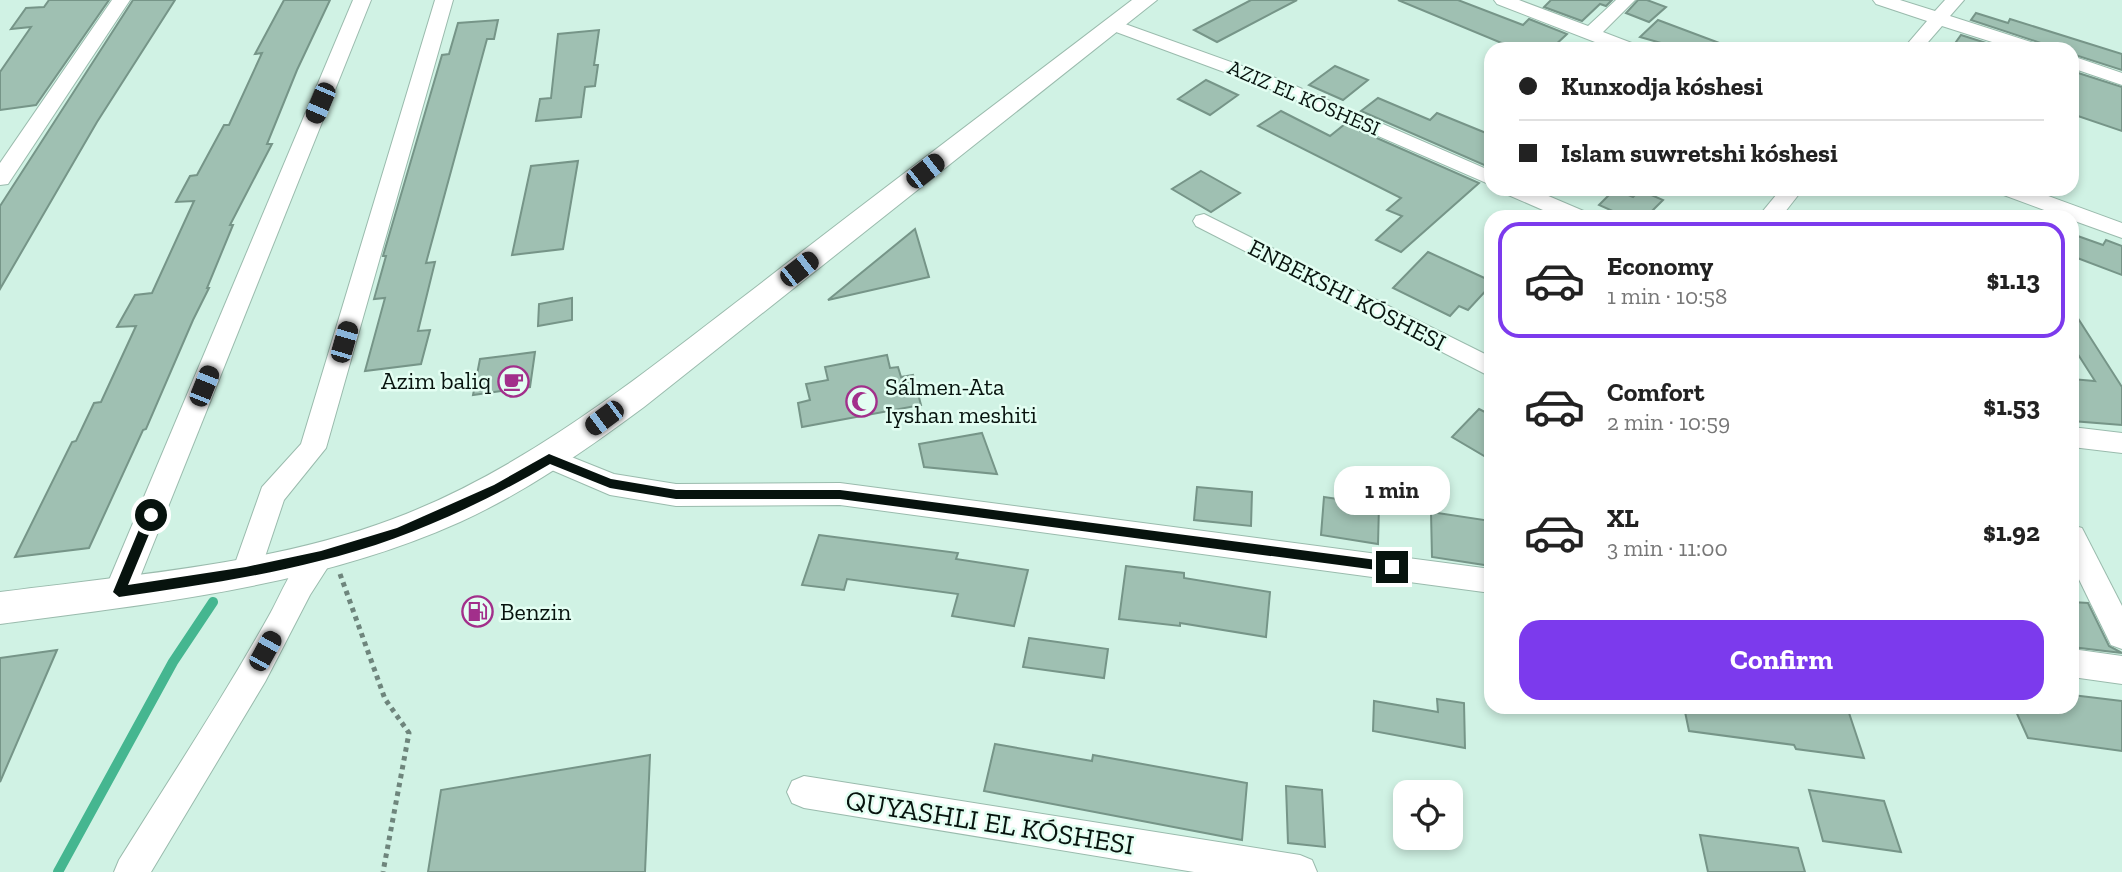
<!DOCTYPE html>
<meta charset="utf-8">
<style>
:root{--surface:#fff;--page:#f2f2f2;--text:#222;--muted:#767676;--line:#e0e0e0;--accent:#7c3aed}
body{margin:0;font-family:"Zilla Slab",serif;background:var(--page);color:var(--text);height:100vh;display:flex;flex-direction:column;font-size:26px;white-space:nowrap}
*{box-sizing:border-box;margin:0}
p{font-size:23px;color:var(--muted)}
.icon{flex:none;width:38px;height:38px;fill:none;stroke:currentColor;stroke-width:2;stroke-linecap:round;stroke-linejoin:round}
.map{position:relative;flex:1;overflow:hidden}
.side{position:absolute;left:1484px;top:210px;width:595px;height:504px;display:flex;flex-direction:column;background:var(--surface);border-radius:21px;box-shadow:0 4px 10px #0003}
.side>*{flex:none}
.top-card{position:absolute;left:1484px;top:42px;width:595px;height:154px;border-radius:21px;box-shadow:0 4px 10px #0003;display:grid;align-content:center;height:154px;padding:0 35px;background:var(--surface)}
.fabs{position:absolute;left:1393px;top:780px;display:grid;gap:14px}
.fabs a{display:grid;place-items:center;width:70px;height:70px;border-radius:14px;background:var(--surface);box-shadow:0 4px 10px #0003;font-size:35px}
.end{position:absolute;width:32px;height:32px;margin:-16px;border:9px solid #07130e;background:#fff;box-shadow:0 0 0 4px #fff}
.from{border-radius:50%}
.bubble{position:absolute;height:49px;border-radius:21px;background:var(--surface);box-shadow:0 4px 10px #0003;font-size:23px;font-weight:700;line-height:49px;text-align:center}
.car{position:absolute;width:21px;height:42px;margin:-21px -10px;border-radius:9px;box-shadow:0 0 5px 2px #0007;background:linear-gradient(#222 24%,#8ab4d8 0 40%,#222 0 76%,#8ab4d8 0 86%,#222 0)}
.top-card b{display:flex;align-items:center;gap:24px;height:66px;font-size:26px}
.top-card b+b{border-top:2px solid var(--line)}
.top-card i{width:18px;height:18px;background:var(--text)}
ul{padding:12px 0 0;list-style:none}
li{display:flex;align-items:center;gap:21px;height:116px;margin:0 14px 10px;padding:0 21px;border:4px solid transparent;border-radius:21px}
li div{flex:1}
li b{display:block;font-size:26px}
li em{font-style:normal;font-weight:700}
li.current{border-color:var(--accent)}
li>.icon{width:63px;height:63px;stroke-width:1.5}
.button{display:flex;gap:14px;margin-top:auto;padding:14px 35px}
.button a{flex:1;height:80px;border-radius:21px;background:var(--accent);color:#fff;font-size:28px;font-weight:700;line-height:80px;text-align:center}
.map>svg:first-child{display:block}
</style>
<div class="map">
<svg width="2122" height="872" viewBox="0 0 2122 872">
<rect width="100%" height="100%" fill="#d0f2e4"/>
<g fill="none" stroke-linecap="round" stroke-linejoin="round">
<polyline stroke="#45b690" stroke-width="10" points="58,872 173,662 213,602"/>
</g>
<g fill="#9fc0b2" stroke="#769588" stroke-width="2">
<polygon points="49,0 109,0 36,105 0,110 0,72 31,27 11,29 26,8 44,7"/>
<polygon points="133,0 175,0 97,122 0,289 0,206"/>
<polygon points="284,0 330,0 297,70 267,144 272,144 230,225 233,225 207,288 209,288 193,320 146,429 143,430 89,548 15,557 72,442 76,441 94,403 101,402 136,326 117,327 135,295 152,293 194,201 176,202 190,176 197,175 224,125 229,125 262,53 255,54"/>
<polygon points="1251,0 1297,0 1217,42 1194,30"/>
<polygon points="1398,0 1458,0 1523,25 1529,19 1567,34 1551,49 1516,49"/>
<polygon points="1551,0 1612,0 1606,6 1600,4 1582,21 1544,7"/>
<polygon points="1638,0 1647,0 1666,7 1649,22 1626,13"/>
<polygon points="1976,13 2008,23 2010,19 2122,54 2122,70 2072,54 2072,49 2044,49 2041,43 1971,20"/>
<polygon points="498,20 494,39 487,39 426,263 435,262 418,331 430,330 421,364 365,371 385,298 374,299 386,256 383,256 442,55 449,54 458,23"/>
<polygon points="1658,20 1730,47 1730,49 1682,49 1640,37"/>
<polygon points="599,30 594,65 598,65 595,86 585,87 581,117 536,121 540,99 551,98 558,34"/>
<polygon points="1961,35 2005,49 1951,49"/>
<polygon points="1335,66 1368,80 1343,100 1309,85"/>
<polygon points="2072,71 2122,87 2122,131 2072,114"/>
<polygon points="1206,80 1238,95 1210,115 1178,99"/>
<polygon points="1378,98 1430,120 1437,113 1491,135 1491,168 1361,111"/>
<polygon points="1281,111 1330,136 1345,124 1479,183 1401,252 1376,240 1402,216 1387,210 1401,198 1258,126"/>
<polygon points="578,161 563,249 512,255 531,166"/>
<polygon points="1201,171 1240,193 1211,212 1172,189"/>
<polygon points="1615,189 1633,197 1640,190 1663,200 1646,217 1626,217 1599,205"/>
<polygon points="915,229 929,277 828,300"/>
<polygon points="2072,234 2103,245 2106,240 2122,246 2122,275 2072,256"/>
<polygon points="1428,252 1491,281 1491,285 1468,310 1459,306 1450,316 1393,288"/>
<polygon points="572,298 572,320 538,326 539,304"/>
<polygon points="2072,309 2122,387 2122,425 2072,421 2072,379 2095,381 2072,345"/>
<polygon points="535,352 530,387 473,395 480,359"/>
<polygon points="887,355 890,368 898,367 901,377 913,375 921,405 802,427 798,403 810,400 806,384 828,380 825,367"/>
<polygon points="1479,409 1491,415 1491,460 1452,437"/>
<polygon points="982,433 997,474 924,467 919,444"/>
<polygon points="1197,487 1252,492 1251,526 1194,520"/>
<polygon points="1324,497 1379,505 1378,544 1321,535"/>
<polygon points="1431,512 1491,521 1491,566 1432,557"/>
<polygon points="819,535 958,553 956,559 1028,570 1014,626 952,616 958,594 847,579 844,590 802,585"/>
<polygon points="1126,566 1184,573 1184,578 1270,592 1266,637 1180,623 1180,626 1119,619"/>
<polygon points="2072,602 2088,603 2109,646 2122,653 2072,647"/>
<polygon points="1029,638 1108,649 1104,678 1023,667"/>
<polygon points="57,650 0,782 0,658"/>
<polygon points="2072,695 2122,701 2122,751 2028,738 2014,707 2072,707"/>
<polygon points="1437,699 1464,703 1465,748 1373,731 1374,701 1438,712"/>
<polygon points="1684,707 1847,707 1864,758 1796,749 1794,745 1689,731"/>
<polygon points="995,744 1092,761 1093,755 1247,783 1242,840 984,791"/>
<polygon points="650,755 645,872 428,872 441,790"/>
<polygon points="1286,786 1322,790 1325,847 1288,843"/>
<polygon points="1809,790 1884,801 1901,852 1823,841"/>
<polygon points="1700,835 1798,848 1805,872 1708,872"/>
</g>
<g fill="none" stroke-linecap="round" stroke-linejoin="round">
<defs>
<g id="minor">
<polygon points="112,0 130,0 8,184 0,185 0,163"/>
<polygon points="353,0 371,0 134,592 129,601 119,604 109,601 104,592"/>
<polygon points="435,0 453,0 326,448 284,500 260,572 256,580 246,584 236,580 232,572 262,487 301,444"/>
<polygon points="1494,0 1519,0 1588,26 1616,0 1635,0 1603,32 1637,45 1639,49 1613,49 1497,4"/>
<polygon points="1873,0 1900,0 1935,11 1945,0 1964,0 1950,16 2040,45 2042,49 2014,49 1942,26 1922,49 1903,49 1927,21 1876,4"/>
<polygon points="1114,20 1284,81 1491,171 1491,185 1270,89 1108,29 1105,25"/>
<polygon points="2072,56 2122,73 2122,85 2072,68"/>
<polygon points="1503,189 1532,189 1586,212 1589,217 1559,217 1506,194"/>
<polygon points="1781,189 1803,189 1781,217 1758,217"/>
<polygon points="1998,189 2029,189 2122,223 2122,238 2072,220 2072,217 2063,217 2001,194"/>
<polygon points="1204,214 1491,357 1491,377 1196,226 1193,221 1196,216"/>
<polygon points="2072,427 2122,433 2122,453 2072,447"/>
<polygon points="549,448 614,474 676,484 840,483 1491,569 1491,593 840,505 676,506 610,495 540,465 536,458 540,451"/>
<polygon points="2072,525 2082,528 2122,606 2122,649 2111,645 2072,565"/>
<path d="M321,544l10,4 4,8 -25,39 -45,87 -114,190h-37l5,-12c51,-82 105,-163 152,-248 12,-22 26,-60 50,-68z"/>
<polygon points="2072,649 2122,656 2122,684 2072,677"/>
<polygon points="804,776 1300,855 1312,860 1317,872 1194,872 804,808 792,803 787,792 792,781"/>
</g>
<path id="tertiary" d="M1132,0h25l-513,407c-58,43 -118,85 -184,115 -145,65 -304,81 -460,102v-32c129,-17 271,-27 393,-73 135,-51 245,-142 358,-228 126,-98 254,-194 381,-291z"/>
</defs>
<use href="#minor" stroke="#9abbad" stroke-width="2"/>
<use href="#tertiary" stroke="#9abbad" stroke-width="2"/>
<polyline stroke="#6e857c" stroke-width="5" stroke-dasharray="4.5 4.5" stroke-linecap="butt" points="340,574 385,699 409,733 383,872"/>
<use href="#minor" fill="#fff" fill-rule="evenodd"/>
<use href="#tertiary" fill="#fff" fill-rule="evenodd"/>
</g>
<path fill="#07130e" d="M549,454l62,25 65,11h164l552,72 6,5 -6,5 -552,-73h-164l-66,-11 -60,-24c-72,42 -150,78 -231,97 -66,17 -133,26 -200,36l-6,-5 32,-77 6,-5 6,5 -29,70 118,-18 75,-16 76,-23 97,-43z"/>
<defs>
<symbol id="cafe-ring" viewBox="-11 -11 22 22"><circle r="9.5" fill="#e3fef2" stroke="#a22f8b" stroke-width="1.5"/><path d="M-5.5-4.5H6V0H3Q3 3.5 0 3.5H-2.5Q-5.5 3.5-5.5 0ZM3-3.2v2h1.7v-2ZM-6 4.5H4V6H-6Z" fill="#a22f8b"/></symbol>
<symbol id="mosque-ring" viewBox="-11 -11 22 22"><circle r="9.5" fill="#e3fef2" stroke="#a22f8b" stroke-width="1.5"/><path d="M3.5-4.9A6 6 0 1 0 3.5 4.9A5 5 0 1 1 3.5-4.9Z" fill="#a22f8b"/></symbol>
<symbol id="fuel-ring" viewBox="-11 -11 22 22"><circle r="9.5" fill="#e3fef2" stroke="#a22f8b" stroke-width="1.5"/><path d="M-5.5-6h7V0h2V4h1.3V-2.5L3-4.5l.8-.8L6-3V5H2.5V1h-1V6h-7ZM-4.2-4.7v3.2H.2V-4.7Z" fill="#a22f8b"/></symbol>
</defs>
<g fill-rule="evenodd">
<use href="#cafe-ring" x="496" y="364" width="35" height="35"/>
<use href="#mosque-ring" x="844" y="384" width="35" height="35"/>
<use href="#fuel-ring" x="460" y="594" width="35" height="35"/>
</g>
<g text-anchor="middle" stroke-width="5" stroke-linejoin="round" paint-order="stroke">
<g font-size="21" fill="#07130e" stroke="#e3fef2">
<text transform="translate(1304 98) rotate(23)" y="7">AZIZ EL KÓSHESI</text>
</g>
<g font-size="24" fill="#07130e" stroke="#e3fef2">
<text transform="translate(1347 295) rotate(27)" y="8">ENBEKSHI KÓSHESI</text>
</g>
<g font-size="24" fill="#07130e" stroke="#e3fef2" text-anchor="start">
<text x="491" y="389" text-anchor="end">Azim baliq</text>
<text x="885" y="395">Sálmen-Ata<tspan x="885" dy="28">Iyshan meshiti</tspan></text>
<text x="500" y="620">Benzin</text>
</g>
<g font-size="28" fill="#07130e" stroke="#e3fef2">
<text transform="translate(990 822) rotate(9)" y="10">QUYASHLI EL KÓSHESI</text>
</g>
</g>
</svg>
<div class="fabs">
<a><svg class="icon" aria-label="locate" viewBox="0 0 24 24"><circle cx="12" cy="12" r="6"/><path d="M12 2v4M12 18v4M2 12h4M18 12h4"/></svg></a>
</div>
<i class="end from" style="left:151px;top:515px"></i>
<i class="end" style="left:1392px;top:567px"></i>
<div class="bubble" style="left:1334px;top:466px;width:116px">1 min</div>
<i class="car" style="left:320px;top:103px;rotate:203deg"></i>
<i class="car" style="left:925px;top:171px;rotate:52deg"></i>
<i class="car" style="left:799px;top:269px;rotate:52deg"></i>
<i class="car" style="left:344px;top:342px;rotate:16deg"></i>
<i class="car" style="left:204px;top:386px;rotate:22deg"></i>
<i class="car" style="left:604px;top:418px;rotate:233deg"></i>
<i class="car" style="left:265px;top:651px;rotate:29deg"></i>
<div class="top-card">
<b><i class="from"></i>Kunxodja kóshesi</b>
<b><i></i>Islam suwretshi kóshesi</b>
</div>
<section class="side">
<ul>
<li class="current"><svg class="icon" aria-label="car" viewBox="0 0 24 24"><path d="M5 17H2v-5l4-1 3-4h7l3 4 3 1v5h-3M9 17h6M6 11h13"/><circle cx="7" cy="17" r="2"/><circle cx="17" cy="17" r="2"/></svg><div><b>Economy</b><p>1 min · 10:58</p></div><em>$1.13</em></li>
<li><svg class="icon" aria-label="car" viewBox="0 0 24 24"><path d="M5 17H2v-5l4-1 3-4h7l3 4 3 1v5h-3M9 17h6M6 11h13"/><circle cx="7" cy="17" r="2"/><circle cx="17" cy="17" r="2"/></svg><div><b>Comfort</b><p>2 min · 10:59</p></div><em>$1.53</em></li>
<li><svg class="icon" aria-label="car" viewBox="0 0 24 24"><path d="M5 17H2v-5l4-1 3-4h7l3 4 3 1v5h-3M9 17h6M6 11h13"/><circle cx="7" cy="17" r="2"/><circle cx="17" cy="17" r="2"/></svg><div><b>XL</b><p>3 min · 11:00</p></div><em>$1.92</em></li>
</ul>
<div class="button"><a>Confirm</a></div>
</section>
</div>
